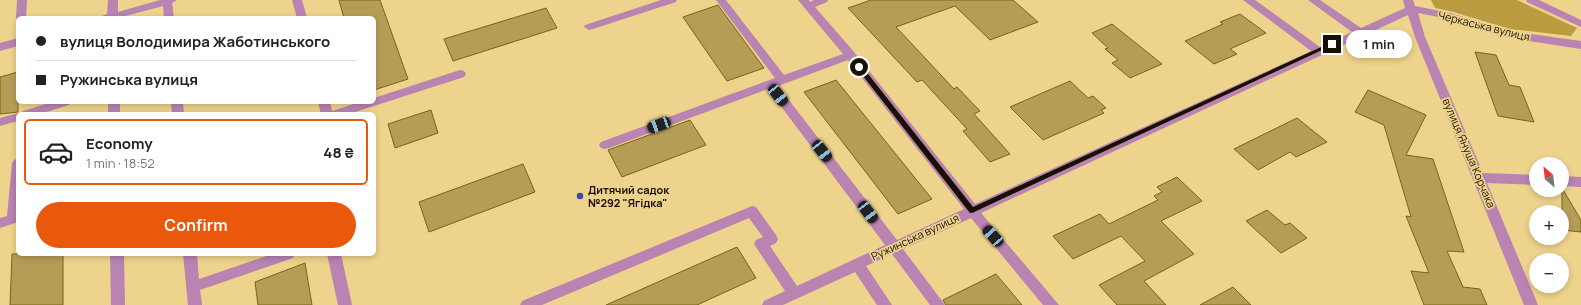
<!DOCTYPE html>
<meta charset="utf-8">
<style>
:root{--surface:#fff;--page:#f2f2f2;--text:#222;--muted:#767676;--line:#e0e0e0;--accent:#ea580c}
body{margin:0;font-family:Manrope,sans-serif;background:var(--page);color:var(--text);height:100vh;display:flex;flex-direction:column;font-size:15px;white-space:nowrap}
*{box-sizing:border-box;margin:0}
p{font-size:13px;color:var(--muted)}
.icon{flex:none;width:22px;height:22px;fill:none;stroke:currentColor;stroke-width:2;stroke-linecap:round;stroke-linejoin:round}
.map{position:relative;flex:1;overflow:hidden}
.side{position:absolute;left:16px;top:112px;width:360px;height:144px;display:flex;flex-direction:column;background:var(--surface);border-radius:6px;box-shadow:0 2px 6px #0003}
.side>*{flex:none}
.hud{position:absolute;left:16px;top:16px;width:360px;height:88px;border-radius:6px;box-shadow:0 2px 6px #0003;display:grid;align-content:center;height:88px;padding:0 20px;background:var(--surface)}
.needle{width:26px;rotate:332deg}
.tools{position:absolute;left:1529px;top:157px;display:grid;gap:8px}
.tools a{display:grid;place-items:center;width:40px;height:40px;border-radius:50%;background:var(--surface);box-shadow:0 2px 6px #0003;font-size:20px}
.end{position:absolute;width:18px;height:18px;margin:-9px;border:5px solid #181100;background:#fff;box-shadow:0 0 0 2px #fff}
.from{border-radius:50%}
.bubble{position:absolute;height:28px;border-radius:14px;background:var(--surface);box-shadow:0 2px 6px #0003;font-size:13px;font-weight:700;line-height:28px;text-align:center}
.car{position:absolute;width:12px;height:24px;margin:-12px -6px;border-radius:5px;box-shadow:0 0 3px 1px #0007;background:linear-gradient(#222 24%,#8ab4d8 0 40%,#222 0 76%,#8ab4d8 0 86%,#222 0)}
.hud b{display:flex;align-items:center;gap:14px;height:38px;font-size:15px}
.hud b+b{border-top:1px solid var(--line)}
.hud i{width:10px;height:10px;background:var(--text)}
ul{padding:7px 0 0;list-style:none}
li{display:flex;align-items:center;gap:12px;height:66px;margin:0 8px 6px;padding:0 12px;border:2px solid transparent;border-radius:6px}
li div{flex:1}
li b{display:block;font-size:15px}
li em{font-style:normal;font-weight:700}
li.active{border-color:var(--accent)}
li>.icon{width:36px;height:36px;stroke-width:1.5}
.cta{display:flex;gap:8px;margin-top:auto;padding:8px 20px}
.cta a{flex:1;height:46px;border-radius:24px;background:var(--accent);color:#fff;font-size:16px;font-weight:700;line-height:46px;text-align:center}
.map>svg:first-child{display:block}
</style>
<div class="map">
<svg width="1581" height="305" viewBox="0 0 1581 305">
<rect width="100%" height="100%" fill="#edd38b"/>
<polygon fill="#ba9b3f" points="1431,0 1517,0 1577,28 1571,36 1510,29 1450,11 1435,8"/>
<g fill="#b69d56" stroke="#7a6314">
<polygon points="339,0 380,0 408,79 374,90 374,18 344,18"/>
<polygon points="871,0 1013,0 1038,22 990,40 955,6 896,27 954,89 957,87 980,111 974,114 1010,154 990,162 963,131 967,129 922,80 917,82 848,8"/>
<polygon points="718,5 764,68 727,81 683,17"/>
<polygon points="546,8 557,28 453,61 444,39"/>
<polygon points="1240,14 1266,33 1230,49 1237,54 1214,64 1185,41 1223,24 1220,22"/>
<polygon points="1112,24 1162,64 1130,78 1112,63 1118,60 1105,49 1108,48 1092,33"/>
<polygon points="1475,52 1496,55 1509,85 1520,87 1534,122 1498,116"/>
<polygon points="18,72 18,112 0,114 0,77"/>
<polygon points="836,80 932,199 898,214 804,92"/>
<polygon points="1070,81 1088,98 1093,96 1106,108 1101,110 1104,113 1043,140 1010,107"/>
<polygon points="1368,90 1426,115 1406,155 1433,159 1464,252 1447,251 1463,287 1480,289 1487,305 1424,305 1411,271 1429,273 1406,216 1411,217 1384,125 1355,112"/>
<polygon points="431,110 438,133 395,148 388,124"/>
<polygon points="1297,118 1327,142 1296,157 1290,152 1258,170 1234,149"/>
<polygon points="690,120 706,145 622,177 608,150"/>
<polygon points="523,164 535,192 429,232 419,202"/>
<polygon points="1177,177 1202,201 1161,221 1194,254 1144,281 1166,305 1117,305 1099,285 1145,261 1121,236 1073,259 1053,236 1100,214 1109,224 1158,200 1154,196 1162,192 1157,187"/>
<polygon points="1562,188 1581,220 1581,232 1562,230"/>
<polygon points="1267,210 1285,225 1290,223 1307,238 1281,253 1246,221"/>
<polygon points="737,247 756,278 697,305 606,305"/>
<polygon points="12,254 63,254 63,305 10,305"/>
<polygon points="305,263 312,305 258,305 255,282"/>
<polygon points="996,274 1022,305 946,305 943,300"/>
<polygon points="1233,287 1251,305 1200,305"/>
</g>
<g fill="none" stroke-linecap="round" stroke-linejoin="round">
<g fill="#b983b2" fill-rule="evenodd">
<polygon points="17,0 27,0 26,18 18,18 18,21 16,18"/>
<polygon points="108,0 118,0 118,12 160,0 177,0 172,3 174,18 164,18 163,6 118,18 101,18 102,16 107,14"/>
<polygon points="292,0 302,0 307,18 297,18"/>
<polygon points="661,0 677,0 676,2 593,29 589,30 584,27 585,25"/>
<path d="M716,0h10l58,75 59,-21 -45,-54h11l1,2 4,-2h14l-1,2 -12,5 39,45 121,152 336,-153 -68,-51h12l65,47 32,-15 -44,-32h12l41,28 44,-20 -2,-8h10l2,6 35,7 60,18 71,10v8l-72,-11 -60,-19 -31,-6 7,24 58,136 53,2v10l-49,-2 51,122h-14l-109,-268 -7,-22 -427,198 78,92h-16l-72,-87 -68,31 42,56h-15l-38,-51 -26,12 26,39h-15l-22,-33 -72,33h-21l2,-4 21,-10 -31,-47 2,-4 7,-3 -14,-19 -207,87h-22l2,-4 230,-95 4,1 20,28 2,4 -2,4 -6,3 27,40 88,-41 -117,-156 -159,59 -4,1 -4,-1 -2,-3 2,-3 174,-64zM848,60l116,149 -67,31 -119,-154z"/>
<polygon points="1526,0 1539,0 1581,20 1581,27 1527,2"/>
<polygon points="18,38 18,46 0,51 0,43"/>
<polygon points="460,70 464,71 466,74 464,77 349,114 321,114 318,102 330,102 332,111 360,102 374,102 374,98"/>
<polygon points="52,102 71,102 69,105 40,114 18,114 18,121 0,126 0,118 18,113 21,114 23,111"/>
<rect x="108" y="102" width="12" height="12"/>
<polygon points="171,102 183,102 184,114 172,114"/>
<polygon points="18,158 18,222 0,228 0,218 7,216 12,163 14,160"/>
<polygon points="1562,176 1581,177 1581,187 1562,186"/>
<polygon points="110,254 124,254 125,305 111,305"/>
<polygon points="183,254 197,254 199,279 272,254 295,254 293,258 200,290 202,305 188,305"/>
<polygon points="327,254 341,254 352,305 338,305"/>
</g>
</g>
<polygon fill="#181100" points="1330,43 1335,44 972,213 970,213 856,67 861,65 973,207"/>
<circle fill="#3647b9" stroke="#edd38b" stroke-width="1.5" cx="580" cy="196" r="4"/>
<g text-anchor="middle" stroke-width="3.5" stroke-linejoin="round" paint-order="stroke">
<g font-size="11" fill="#181100" stroke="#edd38b">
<text transform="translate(1484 26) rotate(14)" y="4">Черкаська вулиця</text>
<text transform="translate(1469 153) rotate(67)" y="4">вулиця Януша Корчака</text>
<text transform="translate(915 237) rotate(-25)" y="4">Ружинська вулиця</text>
</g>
<g font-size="11" font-weight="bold" fill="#181100" stroke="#edd38b" text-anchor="start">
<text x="588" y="194">Дитячий садок<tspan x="588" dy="13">№292 "Ягідка"</tspan></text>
</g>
</g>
</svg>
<div class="tools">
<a><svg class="needle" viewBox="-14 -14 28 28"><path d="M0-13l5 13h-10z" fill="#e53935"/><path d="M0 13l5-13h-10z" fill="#767676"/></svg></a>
<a>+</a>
<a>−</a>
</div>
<i class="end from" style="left:859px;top:67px"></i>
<i class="end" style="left:1332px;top:44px"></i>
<div class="bubble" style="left:1346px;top:30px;width:66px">1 min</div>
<i class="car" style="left:778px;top:95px;rotate:142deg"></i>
<i class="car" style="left:659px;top:125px;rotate:250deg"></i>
<i class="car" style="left:822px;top:151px;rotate:142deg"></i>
<i class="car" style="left:868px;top:212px;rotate:143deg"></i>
<i class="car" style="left:993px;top:236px;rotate:318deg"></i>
<div class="hud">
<b><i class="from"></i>вулиця Володимира Жаботинського</b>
<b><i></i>Ружинська вулиця</b>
</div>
<section class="side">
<ul>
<li class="active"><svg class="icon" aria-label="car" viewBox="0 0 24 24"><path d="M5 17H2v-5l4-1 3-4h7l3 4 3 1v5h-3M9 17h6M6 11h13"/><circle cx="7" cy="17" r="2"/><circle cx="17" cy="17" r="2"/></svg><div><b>Economy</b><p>1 min · 18:52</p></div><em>48 ₴</em></li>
</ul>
<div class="cta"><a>Confirm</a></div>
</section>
</div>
